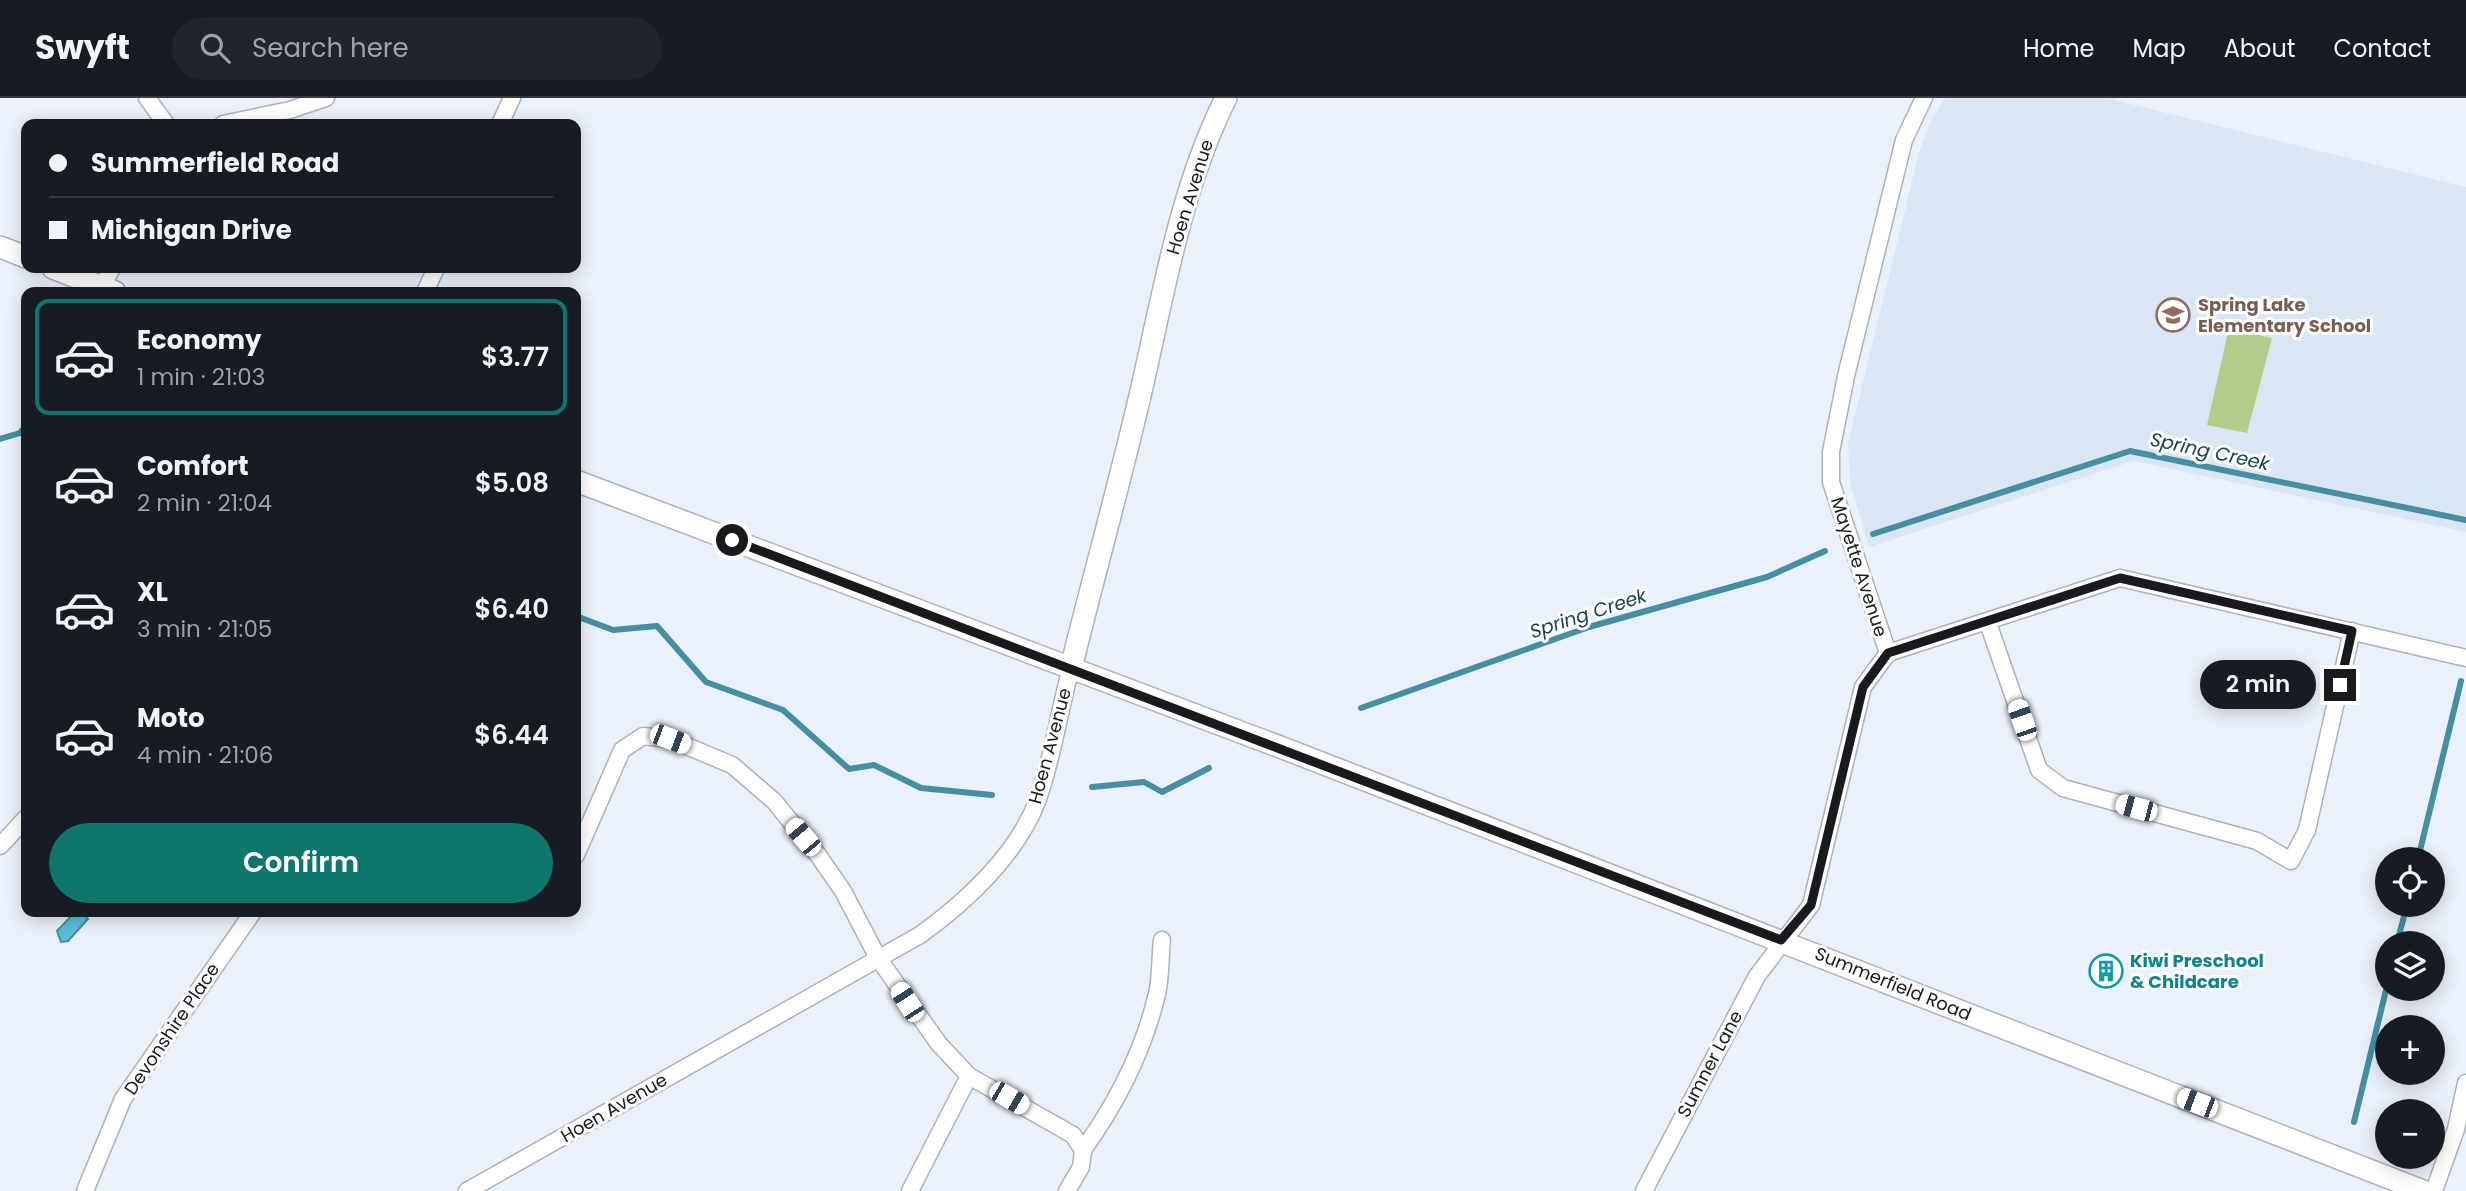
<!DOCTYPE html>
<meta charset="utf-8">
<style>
:root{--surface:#171b24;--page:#20242c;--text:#f1f3f6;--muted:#9ea1a6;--line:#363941;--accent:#0f766e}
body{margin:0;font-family:Poppins,sans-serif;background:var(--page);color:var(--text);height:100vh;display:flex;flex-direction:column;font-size:26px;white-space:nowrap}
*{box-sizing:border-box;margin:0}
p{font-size:23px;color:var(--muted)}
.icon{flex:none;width:38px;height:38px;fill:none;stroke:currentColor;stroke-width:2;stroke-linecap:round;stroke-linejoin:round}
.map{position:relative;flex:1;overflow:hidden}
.sheet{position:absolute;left:21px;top:189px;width:560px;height:630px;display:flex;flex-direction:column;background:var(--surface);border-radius:14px;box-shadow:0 4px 18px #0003}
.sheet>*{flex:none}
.hud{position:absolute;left:21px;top:21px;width:560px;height:154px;border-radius:14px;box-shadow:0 4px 18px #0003;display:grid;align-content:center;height:154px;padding:0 28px;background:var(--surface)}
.fabs{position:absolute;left:2375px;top:749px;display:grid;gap:14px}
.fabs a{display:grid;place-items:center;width:70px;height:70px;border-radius:50%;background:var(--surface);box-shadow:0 4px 18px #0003;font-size:35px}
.end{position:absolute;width:32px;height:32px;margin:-16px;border:9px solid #181a1d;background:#fff;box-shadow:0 0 0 4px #fff}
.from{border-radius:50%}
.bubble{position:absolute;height:49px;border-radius:24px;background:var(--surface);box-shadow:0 4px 18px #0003;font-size:23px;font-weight:600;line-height:49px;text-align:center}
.car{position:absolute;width:21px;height:42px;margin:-21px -10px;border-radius:9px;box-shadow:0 0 5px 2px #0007;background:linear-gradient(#fff 24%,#345 0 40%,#fff 0 76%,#345 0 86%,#fff 0)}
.hud b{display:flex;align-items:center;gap:24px;height:66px;font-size:26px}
.hud b+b{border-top:2px solid var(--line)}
.hud i{width:18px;height:18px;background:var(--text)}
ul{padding:12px 0 0;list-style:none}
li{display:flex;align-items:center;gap:21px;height:116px;margin:0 14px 10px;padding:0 14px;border:4px solid transparent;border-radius:14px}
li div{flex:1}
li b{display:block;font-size:26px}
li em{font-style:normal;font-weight:600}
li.current{border-color:var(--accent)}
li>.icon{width:63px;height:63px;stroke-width:1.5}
.action{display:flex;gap:14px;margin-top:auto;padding:14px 28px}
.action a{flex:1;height:80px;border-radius:42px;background:var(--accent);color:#fff;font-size:28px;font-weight:600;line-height:80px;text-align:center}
header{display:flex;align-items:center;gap:42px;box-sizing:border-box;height:98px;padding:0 35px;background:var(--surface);border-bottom:2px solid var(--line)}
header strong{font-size:33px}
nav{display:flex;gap:38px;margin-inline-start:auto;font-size:24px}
.search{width:490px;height:63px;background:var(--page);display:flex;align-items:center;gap:18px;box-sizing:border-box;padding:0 24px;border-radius:38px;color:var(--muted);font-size:26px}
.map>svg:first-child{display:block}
</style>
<header>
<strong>Swyft</strong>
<div class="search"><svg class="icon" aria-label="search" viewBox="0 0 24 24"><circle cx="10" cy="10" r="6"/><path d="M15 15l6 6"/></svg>Search here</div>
<nav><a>Home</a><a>Map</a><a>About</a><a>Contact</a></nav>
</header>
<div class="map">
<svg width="2466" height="1093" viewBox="0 0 2466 1093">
<rect width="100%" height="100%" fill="#ebf1fa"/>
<polygon fill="#dbe6f5" points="1945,0 2106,0 2466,89 2466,434 2134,363 1869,449 1850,386 1848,346 1919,54 1931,22"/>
<polygon fill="#b5cb8a" points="2229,230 2272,240 2247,335 2207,327"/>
<polygon fill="#59bfd9" stroke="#468ea1" stroke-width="2" points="75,814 81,814 88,821 68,843 61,844 57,833"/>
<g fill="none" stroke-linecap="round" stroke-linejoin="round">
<g stroke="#468ea1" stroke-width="6">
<polyline points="0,341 20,335 26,327"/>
<polyline points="1873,436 2130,353 2466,422"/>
<polyline points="576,518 613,532 657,528 706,584 783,612 849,671 874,667 921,690 992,697"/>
<polyline points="1361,610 1589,529 1767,479 1825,453"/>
<polyline points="1092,689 1144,684 1162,694 1209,670"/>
<polyline points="2418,761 2461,583"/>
<polyline points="2397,845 2407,807"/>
<polyline points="2354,1024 2387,888"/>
</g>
<defs>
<g id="street">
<polyline points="147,0 166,26"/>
<polyline points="223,26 290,12 326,0"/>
<polyline points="500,26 512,0"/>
<polyline points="102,189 112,170"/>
<polyline points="425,194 436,170"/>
<polyline points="1988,525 2039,672 2063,690 2257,743 2291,763 2307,732 2352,533"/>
<polyline points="1888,555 2120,480 2466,560"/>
<polyline points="0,748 26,720"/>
<polyline points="576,757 622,652 643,638 670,641 732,667 774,703 818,757 843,793 878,860 939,946 969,978 1073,1037 1083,1052 1081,1069 1067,1093"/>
<path d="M1083,1052c33,-46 61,-101 74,-156 4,-17 3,-37 5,-54"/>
<polyline points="85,1093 123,1001 253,814"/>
<path d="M467,1093l453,-256c46,-33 98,-81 118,-136 15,-42 21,-88 33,-131"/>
<polyline points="910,1093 969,978"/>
<polyline points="1644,1093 1757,878 1811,807 1863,589 1888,555 1831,384 1831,354 1846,278 1904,42 1924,0"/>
<polyline points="2434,1093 2456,1031 2466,985"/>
</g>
<g id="secondary">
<polyline points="0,149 26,159"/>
<polyline points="53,170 115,194"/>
<polyline points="576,383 1288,652 2423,1093"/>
<path d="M1071,570c22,-89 47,-179 68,-268 24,-102 40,-208 87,-302"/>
</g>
</defs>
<use href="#street" stroke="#adb2ba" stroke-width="19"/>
<use href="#secondary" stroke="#adb2ba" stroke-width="24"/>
<use href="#street" stroke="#fff" stroke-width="16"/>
<use href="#secondary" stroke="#fff" stroke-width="21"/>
</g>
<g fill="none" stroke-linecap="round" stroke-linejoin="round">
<polyline stroke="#181a1d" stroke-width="9" points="732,442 1781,842 1811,807 1863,589 1888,555 2120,480 2352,533 2340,587"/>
</g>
<defs>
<symbol id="school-ring" viewBox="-11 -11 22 22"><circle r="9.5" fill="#fefefe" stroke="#8d6e63" stroke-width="1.5"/><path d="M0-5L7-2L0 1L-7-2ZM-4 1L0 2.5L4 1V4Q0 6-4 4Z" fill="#8d6e63"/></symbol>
<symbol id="building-ring" viewBox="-11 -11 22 22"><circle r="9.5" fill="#fefefe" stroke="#0f9aa8" stroke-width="1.5"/><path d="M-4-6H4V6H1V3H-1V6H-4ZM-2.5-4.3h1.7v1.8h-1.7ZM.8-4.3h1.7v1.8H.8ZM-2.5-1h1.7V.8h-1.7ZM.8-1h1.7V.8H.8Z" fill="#0f9aa8"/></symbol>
</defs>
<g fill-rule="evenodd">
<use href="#school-ring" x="2154" y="198" width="38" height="38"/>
<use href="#building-ring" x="2087" y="854" width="38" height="38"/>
</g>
<g text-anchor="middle" stroke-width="6" stroke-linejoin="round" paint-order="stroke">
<g font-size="18" fill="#181a1d" stroke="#fefefe">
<text transform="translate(1190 99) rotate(-73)" y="6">Hoen Avenue</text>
<text transform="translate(1859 469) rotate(72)" y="6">Mayette Avenue</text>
<text transform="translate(1050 648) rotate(-75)" y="6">Hoen Avenue</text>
<text transform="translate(1893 886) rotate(22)" y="6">Summerfield Road</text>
<text transform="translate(172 931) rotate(-56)" y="6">Devonshire Place</text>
<text transform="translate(1710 966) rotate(-62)" y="6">Sumner Lane</text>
<text transform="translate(614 1010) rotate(-30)" y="6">Hoen Avenue</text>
</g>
<g font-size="18" font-weight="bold" fill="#785e54" stroke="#fefefe" text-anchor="start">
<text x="2198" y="213">Spring Lake<tspan x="2198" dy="21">Elementary School</tspan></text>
</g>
<g font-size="18" font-weight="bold" fill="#0d838f" stroke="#fefefe" text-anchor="start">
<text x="2130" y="869">Kiwi Preschool<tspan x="2130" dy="21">&amp; Childcare</tspan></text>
</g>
<g font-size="19" font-style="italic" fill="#17444f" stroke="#fefefe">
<text transform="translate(2210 353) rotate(12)" y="7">Spring Creek</text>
<text transform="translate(1588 515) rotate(-18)" y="7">Spring Creek</text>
</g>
</g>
</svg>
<div class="fabs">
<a><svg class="icon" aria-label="locate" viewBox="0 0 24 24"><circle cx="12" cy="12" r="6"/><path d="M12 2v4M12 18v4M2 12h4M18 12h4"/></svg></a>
<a><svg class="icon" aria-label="layers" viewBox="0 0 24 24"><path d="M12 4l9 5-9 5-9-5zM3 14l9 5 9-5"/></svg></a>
<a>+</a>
<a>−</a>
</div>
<i class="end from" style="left:732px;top:442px"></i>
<i class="end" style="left:2340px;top:587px"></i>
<div class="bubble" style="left:2200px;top:562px;width:116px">2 min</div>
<i class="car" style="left:2022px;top:622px;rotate:341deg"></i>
<i class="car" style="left:670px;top:641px;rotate:111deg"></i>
<i class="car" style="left:2136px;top:710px;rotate:285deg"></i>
<i class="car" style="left:803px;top:739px;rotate:320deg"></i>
<i class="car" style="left:907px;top:904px;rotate:327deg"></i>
<i class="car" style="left:1009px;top:1000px;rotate:120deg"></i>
<i class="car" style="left:2197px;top:1005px;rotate:291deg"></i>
<div class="hud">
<b><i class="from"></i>Summerfield Road</b>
<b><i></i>Michigan Drive</b>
</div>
<section class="sheet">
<ul>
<li class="current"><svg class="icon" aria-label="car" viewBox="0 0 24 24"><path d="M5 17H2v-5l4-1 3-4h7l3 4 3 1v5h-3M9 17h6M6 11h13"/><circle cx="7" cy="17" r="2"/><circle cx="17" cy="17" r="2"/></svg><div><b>Economy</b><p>1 min · 21:03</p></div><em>$3.77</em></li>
<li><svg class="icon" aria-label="car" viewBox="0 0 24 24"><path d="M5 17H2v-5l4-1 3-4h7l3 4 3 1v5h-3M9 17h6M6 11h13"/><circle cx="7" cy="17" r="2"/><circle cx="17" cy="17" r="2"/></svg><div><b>Comfort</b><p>2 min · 21:04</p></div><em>$5.08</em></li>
<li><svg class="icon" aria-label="car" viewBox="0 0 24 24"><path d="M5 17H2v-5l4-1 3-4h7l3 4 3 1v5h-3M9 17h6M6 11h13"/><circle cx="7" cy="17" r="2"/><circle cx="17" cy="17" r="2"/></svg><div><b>XL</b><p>3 min · 21:05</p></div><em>$6.40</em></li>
<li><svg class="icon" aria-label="car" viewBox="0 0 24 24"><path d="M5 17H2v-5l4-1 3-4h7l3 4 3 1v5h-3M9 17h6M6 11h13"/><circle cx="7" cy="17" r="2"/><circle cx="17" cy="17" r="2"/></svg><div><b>Moto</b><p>4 min · 21:06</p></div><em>$6.44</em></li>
</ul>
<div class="action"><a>Confirm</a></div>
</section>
</div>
